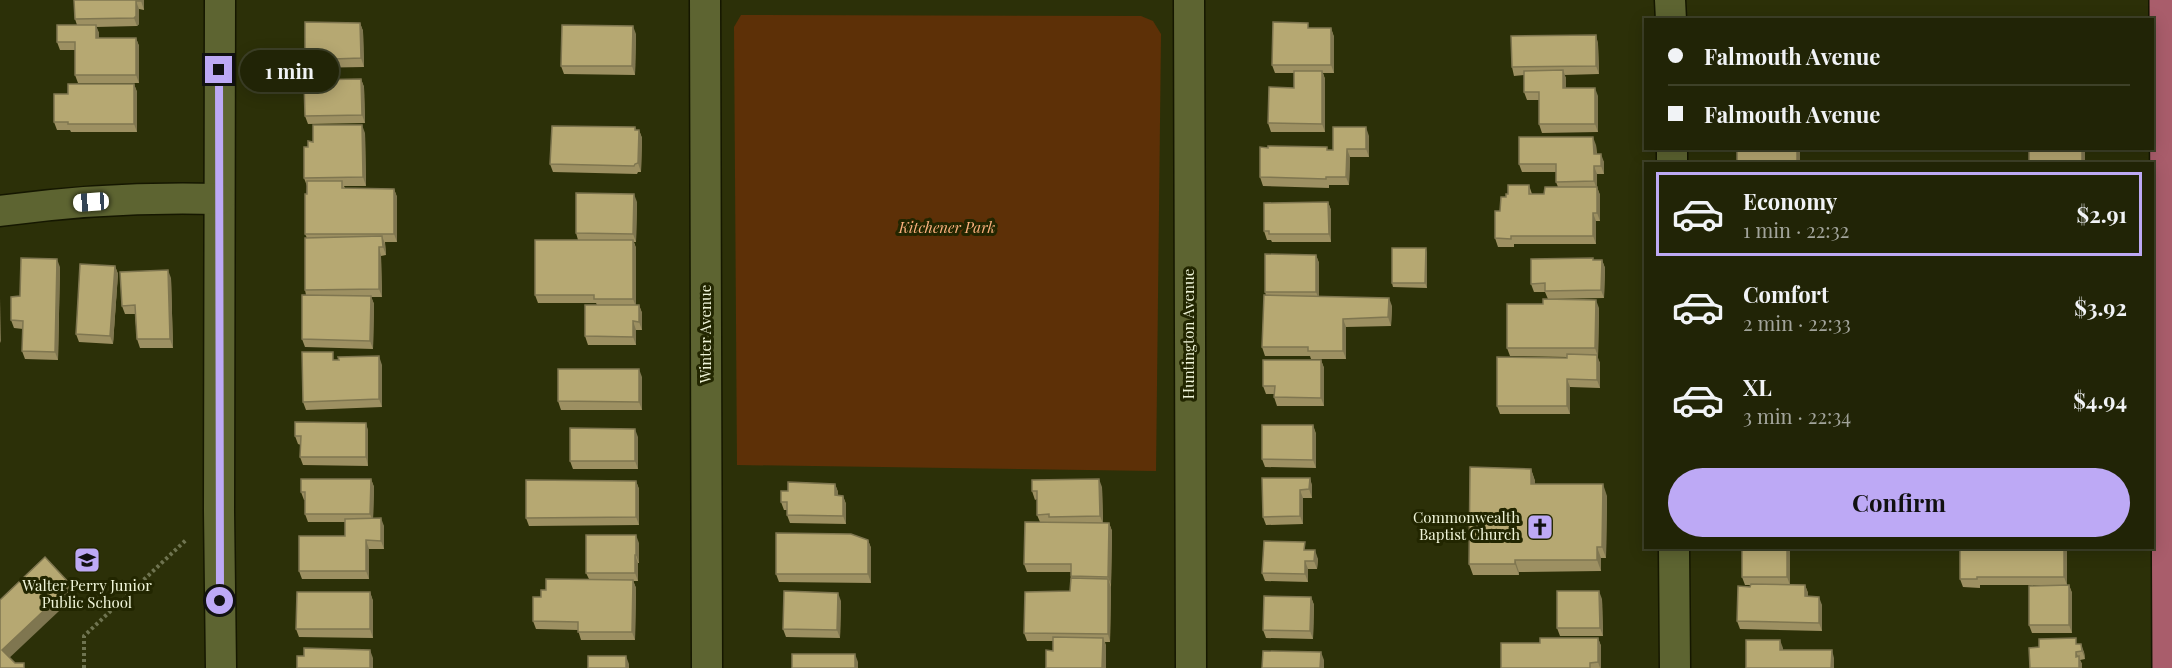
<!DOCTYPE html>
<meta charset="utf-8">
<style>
:root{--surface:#212406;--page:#2d3014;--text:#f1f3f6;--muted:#a2a49b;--line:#3e4128;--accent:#bda9f5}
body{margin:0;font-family:"Playfair Display",serif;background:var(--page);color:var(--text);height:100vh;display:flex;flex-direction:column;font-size:22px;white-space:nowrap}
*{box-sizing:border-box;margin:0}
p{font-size:20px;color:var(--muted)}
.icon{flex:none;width:33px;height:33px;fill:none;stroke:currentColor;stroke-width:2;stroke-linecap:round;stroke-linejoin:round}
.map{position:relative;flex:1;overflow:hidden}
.details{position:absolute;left:1644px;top:162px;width:510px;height:387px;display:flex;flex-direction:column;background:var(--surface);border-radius:0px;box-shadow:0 3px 15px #0003,0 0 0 2px var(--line)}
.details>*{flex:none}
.banner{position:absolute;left:1644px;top:18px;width:510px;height:132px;border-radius:0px;box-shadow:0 3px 15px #0003,0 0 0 2px var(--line);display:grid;align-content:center;height:132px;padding:0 24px;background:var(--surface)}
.end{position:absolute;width:27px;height:27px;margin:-14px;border:8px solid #bda9f5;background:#111;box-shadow:0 0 0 3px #111}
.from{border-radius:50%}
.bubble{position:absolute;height:42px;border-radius:21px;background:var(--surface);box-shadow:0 3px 15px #0003,0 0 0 2px var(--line);font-size:20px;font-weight:700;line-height:42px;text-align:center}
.car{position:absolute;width:18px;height:36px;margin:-18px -9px;border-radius:8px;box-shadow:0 0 4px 2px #0007;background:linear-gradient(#fff 24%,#345 0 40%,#fff 0 76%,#345 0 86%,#fff 0)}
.banner b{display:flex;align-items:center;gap:21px;height:57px;font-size:22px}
.banner b+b{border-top:2px solid var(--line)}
.banner i{width:15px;height:15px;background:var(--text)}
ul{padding:10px 0 0;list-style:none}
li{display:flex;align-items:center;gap:18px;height:84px;margin:0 12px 9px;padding:0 12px;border:3px solid transparent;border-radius:0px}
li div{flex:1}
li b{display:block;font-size:22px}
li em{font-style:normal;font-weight:700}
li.selected{border-color:var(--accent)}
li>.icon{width:54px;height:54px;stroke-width:1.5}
.action{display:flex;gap:12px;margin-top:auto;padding:12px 24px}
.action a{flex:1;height:69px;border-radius:36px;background:var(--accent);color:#111;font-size:24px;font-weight:700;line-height:69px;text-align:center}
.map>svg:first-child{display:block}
</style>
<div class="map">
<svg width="2172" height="668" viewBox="0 0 2172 668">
<rect width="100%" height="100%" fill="#2c3008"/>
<polygon fill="#5d3007" points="741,15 1141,16 1153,21 1161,34 1156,471 737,465 734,27"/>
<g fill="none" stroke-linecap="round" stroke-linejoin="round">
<defs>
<g id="minor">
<polyline points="220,0 219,511 221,668"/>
<polyline points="705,0 707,668"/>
<polyline points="1189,0 1191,668"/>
<polyline points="1670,0 1671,20"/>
<polyline points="1672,148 1672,164"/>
<path d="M0,211c73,-10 146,-14 219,-12"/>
<polyline points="1674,548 1675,668"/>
</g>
<polyline id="major" points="2166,0 2169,668"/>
</defs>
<use href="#minor" stroke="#151700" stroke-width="33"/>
<use href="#major" stroke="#151700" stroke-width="36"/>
<polyline stroke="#6f7450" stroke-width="4" stroke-dasharray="3 3" stroke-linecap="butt" points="84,668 84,636 186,540"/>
<use href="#minor" stroke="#5d6431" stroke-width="30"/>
<use href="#major" stroke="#a95d6b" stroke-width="33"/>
</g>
<g fill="#9d9062">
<polygon points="74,0 144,0 144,10 139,9 139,24 137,26 96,27 99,33 99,38 136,38 139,46 139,83 78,83 75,75 75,50 60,50 57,42 77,25 75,19"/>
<polygon points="360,23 363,31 364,67 308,68 305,60"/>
<polygon points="1310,28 1331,28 1334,37 1334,73 1323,73 1325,79 1325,132 1271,132 1268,123 1294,88 1294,73 1275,73 1272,65"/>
<polygon points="636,34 635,75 564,74 561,66"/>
<polygon points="1596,35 1598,44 1599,74 1564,75 1566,78 1566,88 1598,96 1598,132 1542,133 1539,124 1539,100 1527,100 1524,92 1524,75 1514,76 1512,67"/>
<polygon points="361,79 364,87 365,123 308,124 305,116"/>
<polygon points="134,84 137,92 137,132 71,132 70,130 57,130 54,122 68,94"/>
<polygon points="635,127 636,130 639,130 642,138 641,172 638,172 637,174 553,172 550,164"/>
<polygon points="365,133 366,186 344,186 345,188 394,189 397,197 397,242 385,242 386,255 381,256 382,297 371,297 374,304 373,349 305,347 302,339 306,295 305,290 307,238 305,234 307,186 304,178 308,147 313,142"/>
<polygon points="1369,136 1369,157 1350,157 1349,185 1329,185 1329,188 1263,186 1260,177 1328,150 1333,150"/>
<polygon points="1596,145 1597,154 1604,162 1604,174 1597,174 1597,187 1600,195 1600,221 1596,221 1596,244 1514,244 1514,247 1498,247 1495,238 1500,211 1506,197 1508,194 1529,185 1532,194 1544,194 1558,187 1556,182 1556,172 1522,172 1519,164"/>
<polygon points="637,202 636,242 634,242 636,248 636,305 639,305 642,313 642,330 636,330 636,345 588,345 585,336 597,305 596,303 538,303 535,295 578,240 576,233"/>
<polygon points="1328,202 1331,210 1331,242 1272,242 1271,240 1267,240 1264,231"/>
<polygon points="1427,252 1427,288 1393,287 1392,283"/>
<polygon points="1316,255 1319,263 1319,296 1392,306 1391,326 1346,327 1346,359 1311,359 1310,356 1265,356 1262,347 1266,295 1265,292"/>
<polygon points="1594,260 1602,260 1605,268 1604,298 1549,299 1599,308 1598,357 1597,357 1600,363 1600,388 1570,387 1570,414 1500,414 1497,406 1567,358 1567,357 1510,356 1507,348 1548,299 1545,292 1534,292 1531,284"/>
<polygon points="115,266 118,274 113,344 79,342 76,334"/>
<polygon points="60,267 58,360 25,359 22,351 23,329 14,328 11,320 20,296"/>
<polygon points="171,278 173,348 140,348 137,339 135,314 125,314 122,306"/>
<polygon points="336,360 382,365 382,407 306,410 303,402"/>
<polygon points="1321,360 1324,368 1324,406 1277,406 1274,397 1274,394 1266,394 1263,386"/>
<polygon points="642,377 642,410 561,410 558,401"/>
<polygon points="366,423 368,431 368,466 303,465 300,457 301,445 298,444 295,436"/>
<polygon points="1313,425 1316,434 1316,468 1265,467 1262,459"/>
<polygon points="638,437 638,469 573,469 570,461"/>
<polygon points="1531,469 1535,481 1535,484 1607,496 1606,558 1601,558 1601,571 1519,572 1519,575 1473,575 1469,564"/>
<polygon points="1310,478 1312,486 1312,498 1303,498 1303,524 1266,525 1263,517"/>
<polygon points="371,479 374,487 373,518 384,526 384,549 369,549 369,579 302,579 299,571 345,536 345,522 308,522 305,514 305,500 304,500 301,492"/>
<polygon points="636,481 639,489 639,525 529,526 526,518"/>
<polygon points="835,484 838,492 838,495 843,496 846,504 846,524 790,523 787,515 787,510 784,510 781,502 788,491"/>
<polygon points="1102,487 1103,523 1109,523 1112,531 1110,642 1105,642 1106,646 1106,668 1046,668 1053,651 1053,641 1027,641 1024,633 1070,591 1071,578 1071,572 1027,572 1024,564 1040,522 1037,515 1037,499 1035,500 1032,491"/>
<polygon points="868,540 871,548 871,583 779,582 776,574"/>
<polygon points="639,543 639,563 638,563 638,581 633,581 636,588 635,640 581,640 578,630 536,629 533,621 541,597 546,590 589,579 586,573"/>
<polygon points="1742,548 1789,548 1790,551 1790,585 1805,585 1808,593 1808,596 1822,605 1822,631 1740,629 1737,621 1750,587 1751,585 1745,585 1742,577"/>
<polygon points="2067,548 2067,585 1980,585 1980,588 1963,587 1960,579"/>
<polygon points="1307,550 1318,559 1317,569 1308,569 1308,582 1265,581 1262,573"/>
<polygon points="2069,585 2072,593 2072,633 2032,633 2029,625"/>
<polygon points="370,592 373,601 373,638 299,637 296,629"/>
<polygon points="1311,597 1314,605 1313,639 1266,638 1263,630"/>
<polygon points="1602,599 1603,636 1560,636 1557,628"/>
<polygon points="841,601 840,638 786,637 783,629"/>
<polygon points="1598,638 1601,646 1601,668 1501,668 1540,643"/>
<polygon points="2078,644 2084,652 2085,659 2080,660 2082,664 2030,668"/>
</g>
<g fill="#7f7650">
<polygon points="141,0 144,0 144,10 141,1"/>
<polygon points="136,1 139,9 139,24 137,26 134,18"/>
<polygon points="360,23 363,31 364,67 361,58"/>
<polygon points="96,25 99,33 99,46 96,38"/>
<polygon points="633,26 636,34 635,75 632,66"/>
<polygon points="1331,28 1334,37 1334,73 1331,65"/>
<polygon points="1596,35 1598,44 1599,74 1596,66"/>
<polygon points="136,38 139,46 139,83 136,75"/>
<polygon points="1563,70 1566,78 1566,96 1563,88"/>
<polygon points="1322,71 1325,79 1325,132 1322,124"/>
<polygon points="361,79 364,87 365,123 362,115"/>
<polygon points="134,84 137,92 137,132 134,124"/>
<polygon points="1595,88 1598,96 1598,132 1595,124"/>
<polygon points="362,125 365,133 366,186 363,177"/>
<polygon points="1366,127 1369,136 1369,157 1366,149"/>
<polygon points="639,130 642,138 641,172 638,163"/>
<polygon points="1593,137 1596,145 1597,162 1594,154"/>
<polygon points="1797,148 1799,148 1800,150 1800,164 1797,164"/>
<rect x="2082" y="148" width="3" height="16"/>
<polygon points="1347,149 1350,157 1349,185 1346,177"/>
<polygon points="1601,154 1604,162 1604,174 1601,166"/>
<polygon points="1594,166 1597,174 1597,190 1594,181"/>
<polygon points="1597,187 1600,195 1600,221 1597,213"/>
<polygon points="394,189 397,197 397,242 394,234"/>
<polygon points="634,194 637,202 636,242 633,234"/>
<polygon points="1328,202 1331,210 1331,242 1329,234"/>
<polygon points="1593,213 1596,221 1596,244 1593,236"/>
<polygon points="382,236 385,244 386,255 383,247"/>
<polygon points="633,240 636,248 636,307 633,299"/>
<polygon points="379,247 381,256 382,297 379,289"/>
<polygon points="1426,248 1427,252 1427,288 1425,283"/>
<polygon points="1316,255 1319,263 1319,300 1316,292"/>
<polygon points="57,259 60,267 58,360 55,352"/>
<polygon points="1602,260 1605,268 1604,298 1601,290"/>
<polygon points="115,266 118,274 113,344 110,336"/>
<polygon points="168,270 171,278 173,348 170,339"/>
<polygon points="371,296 374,304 373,349 370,341"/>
<polygon points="0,298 1,343 0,341"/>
<polygon points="1389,298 1392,306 1391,326 1388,317"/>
<polygon points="1596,300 1599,308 1598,357 1595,348"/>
<polygon points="639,305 642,313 642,330 639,322"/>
<polygon points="1343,319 1346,327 1346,359 1343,351"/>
<polygon points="633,321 636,330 636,345 633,337"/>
<polygon points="1597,355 1600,363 1600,388 1597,380"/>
<polygon points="379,356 382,365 382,407 379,399"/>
<polygon points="1321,360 1324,368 1324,406 1321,398"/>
<polygon points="639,369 642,377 642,410 639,402"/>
<polygon points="1567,379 1570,387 1570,414 1567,406"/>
<polygon points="366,423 368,431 368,466 366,457"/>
<polygon points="1313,425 1316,434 1316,468 1313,460"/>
<polygon points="635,429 638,437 638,469 635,461"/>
<polygon points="1531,469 1535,481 1535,495 1531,484"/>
<polygon points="1310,478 1312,486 1312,498 1309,489"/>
<polygon points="371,479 374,487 373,522 370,514"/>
<polygon points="1099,479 1102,487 1103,524 1100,516"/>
<polygon points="636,481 639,489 639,525 636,517"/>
<polygon points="835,484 838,492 838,503 835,495"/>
<polygon points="1603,484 1607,496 1606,558 1602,547"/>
<polygon points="1300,490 1303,498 1303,524 1300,516"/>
<polygon points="843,496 846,504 846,524 843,516"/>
<polygon points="381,518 384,526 384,549 381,541"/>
<polygon points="1109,523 1112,531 1111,585 1108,577"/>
<polygon points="636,535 639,543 639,563 636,555"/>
<polygon points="366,540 369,549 369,579 366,571"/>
<polygon points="868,540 871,548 871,583 868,574"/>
<polygon points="1597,547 1601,558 1601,571 1597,560"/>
<polygon points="1787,548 1789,548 1790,551 1790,585 1787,577"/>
<polygon points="2064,548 2067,548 2067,585 2064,577"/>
<polygon points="1315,550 1318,559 1317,569 1314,561"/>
<polygon points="635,555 638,563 638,581 635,573"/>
<polygon points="1515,560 1519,572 1519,575 1515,564"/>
<polygon points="1305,561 1308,569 1308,582 1305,574"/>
<polygon points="1108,579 1111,587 1110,642 1108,634"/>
<polygon points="633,580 636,588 635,640 632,632"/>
<polygon points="71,585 75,596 6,661 2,650"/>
<polygon points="1805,585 1808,593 1808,604 1805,596"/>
<polygon points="2069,585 2072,593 2072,633 2069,625"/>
<polygon points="1599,591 1602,599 1603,636 1600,628"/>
<polygon points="370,592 373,601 373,638 370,629"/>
<polygon points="838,593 841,601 840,638 837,630"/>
<polygon points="1311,597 1314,605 1313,639 1310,631"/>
<polygon points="1819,597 1822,605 1822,631 1819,623"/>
<polygon points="1103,638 1106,646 1106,668 1102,668"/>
<polygon points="1598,638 1601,646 1601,668 1600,668 1598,662"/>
<polygon points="1780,640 1783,648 1783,658 1780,650"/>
<polygon points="2081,644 2084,652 2085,659 2082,651"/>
<polygon points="370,650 373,658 373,668 370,668"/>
<polygon points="1832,650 1834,658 1834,668 1831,668"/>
<polygon points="1321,652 1324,660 1324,668 1320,668"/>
<polygon points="2076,652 2082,664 2082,668 2079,668 2076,657"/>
<polygon points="855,654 858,662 858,668 855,668"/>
<polygon points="626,656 629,664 629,668 626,668"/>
</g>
<g fill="#b6a872" stroke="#7f7650" stroke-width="1.5">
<polygon points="74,0 141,0 141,1 136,1 136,16 134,18 75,19"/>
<rect x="2028" y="19" width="50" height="1"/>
<polygon points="305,22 360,23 361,58 305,60"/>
<polygon points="1273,22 1308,23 1308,28 1331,28 1331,65 1272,65"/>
<polygon points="57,25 96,25 96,38 136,38 136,75 75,75 75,42 57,42"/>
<polygon points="562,25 633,26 632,66 561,66"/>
<polygon points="1596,35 1596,66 1512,67 1511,36"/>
<polygon points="1563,70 1563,88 1595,88 1595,124 1539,124 1539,92 1524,92 1524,71"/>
<polygon points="1294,71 1322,71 1322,124 1268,123 1269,87 1294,88"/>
<polygon points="361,79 362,115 305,116 304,80"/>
<polygon points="68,84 134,84 134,124 68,124 68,122 54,122 54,94 68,94"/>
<polygon points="313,125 362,125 363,177 304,178 304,147 308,147 308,141 313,142"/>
<polygon points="552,126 635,127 635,130 639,130 638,163 635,164 634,166 550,164"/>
<polygon points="1333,127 1366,127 1366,149 1347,149 1346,177 1326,177 1326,179 1260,177 1260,147 1268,148 1268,146 1327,147 1327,150 1333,150"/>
<polygon points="1519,137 1593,137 1594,154 1601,154 1601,166 1594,166 1594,181 1556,182 1556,164 1519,164"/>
<rect x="1737" y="148" width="60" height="16"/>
<rect x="2029" y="148" width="53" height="16"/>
<polygon points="307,181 342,181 342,188 394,189 394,234 305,234 305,194 307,194"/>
<polygon points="1508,185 1529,185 1529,194 1544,194 1545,187 1597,187 1597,213 1593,213 1593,236 1511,236 1511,239 1495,238 1495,211 1500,211 1501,197 1506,197 1506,194 1508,194"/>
<polygon points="576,193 634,194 633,234 576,233"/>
<polygon points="1328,202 1329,234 1269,234 1269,231 1264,231 1264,203"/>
<polygon points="382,236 383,247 379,247 379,289 305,290 305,238"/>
<polygon points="535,240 633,240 633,299 594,299 594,295 535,295"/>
<polygon points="1392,248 1426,248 1425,283 1392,283"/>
<polygon points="1265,254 1316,255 1316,292 1265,292"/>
<polygon points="21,258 57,259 55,352 22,351 23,321 11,320 11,297 20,296"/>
<polygon points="1593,258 1593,260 1602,260 1601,290 1545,291 1545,283 1531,284 1531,259"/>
<polygon points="80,264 115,266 110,336 76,334"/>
<polygon points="168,270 170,339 137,339 135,305 122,306 120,272"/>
<polygon points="302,295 371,296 370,341 302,339"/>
<polygon points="1264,295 1389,298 1388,317 1343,319 1343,351 1308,351 1308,347 1262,347"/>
<polygon points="1543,299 1596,300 1595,348 1507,348 1507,304 1543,304"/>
<polygon points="585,305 639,305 639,322 633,321 633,337 585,336"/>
<polygon points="302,352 333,352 333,360 339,360 338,357 379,356 379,399 303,402"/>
<polygon points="1567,354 1597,355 1597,380 1567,379 1567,406 1497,406 1497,357 1567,358"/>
<polygon points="1263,360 1321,360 1321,398 1274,397 1275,386 1263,386"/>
<polygon points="558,369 639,369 639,402 558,401"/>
<polygon points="295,422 366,423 366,457 300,457 301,436 295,436"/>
<polygon points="1262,425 1313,425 1313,460 1262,459"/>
<polygon points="570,428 635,429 635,461 570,461"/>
<polygon points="1470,467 1531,469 1531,484 1603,484 1602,547 1597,547 1597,560 1515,560 1515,564 1469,564"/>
<polygon points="1262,478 1310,478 1309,489 1300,490 1300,516 1263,517"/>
<polygon points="301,479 371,479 370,514 305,514 305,492 301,492"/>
<polygon points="1099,479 1100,516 1049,517 1049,514 1037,515 1037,491 1032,491 1032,480"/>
<polygon points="526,480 636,481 636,517 526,518"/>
<polygon points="788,482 835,484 835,495 843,496 843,516 787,515 787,502 781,502 781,491 788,491"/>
<polygon points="381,518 381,541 366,540 366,571 299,571 299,536 345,536 345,519"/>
<polygon points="1025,522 1109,523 1108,577 1071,576 1071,564 1024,564"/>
<polygon points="776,533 851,534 868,540 868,574 776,574"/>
<polygon points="586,535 636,535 636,555 635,555 635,573 586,573"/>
<polygon points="1264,541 1305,542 1304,550 1315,550 1314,561 1305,561 1305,574 1262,573"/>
<rect x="1742" y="548" width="45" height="29"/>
<polygon points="1960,548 2064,548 2064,577 1977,577 1977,579 1960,579"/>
<polygon points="45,557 71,585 2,650 15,663 24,663 24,668 0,668 0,600"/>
<polygon points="1071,578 1108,579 1108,634 1024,633 1025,592 1070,591"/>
<polygon points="546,579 633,580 632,632 578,632 578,622 533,621 533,597 541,597 541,590 546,590"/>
<polygon points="1751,584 1805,585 1805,596 1819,597 1819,623 1737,621 1738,586 1750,587"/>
<polygon points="2069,585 2069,625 2029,625 2029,586"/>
<polygon points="784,591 838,593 837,630 783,629"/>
<polygon points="1557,591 1599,591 1600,628 1557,628"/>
<polygon points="297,592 370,592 370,629 296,629"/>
<polygon points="1264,596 1311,597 1310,631 1263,630"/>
<polygon points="1053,637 1103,638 1102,668 1046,668 1046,650 1053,651"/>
<polygon points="1540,638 1598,638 1598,662 1590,663 1590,668 1501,668 1501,643 1540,643"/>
<polygon points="2076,638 2076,644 2081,644 2082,651 2076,652 2076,657 2079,656 2079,668 2030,668 2029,648 2039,647 2039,639"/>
<polygon points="1746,640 1780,640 1780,650 1832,650 1831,668 1746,668"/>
<polygon points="304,648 370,650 370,668 297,668 297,656 304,656"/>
<polygon points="1263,651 1321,652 1320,668 1262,668"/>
<rect x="792" y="654" width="63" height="14"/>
<rect x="588" y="656" width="38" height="12"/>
</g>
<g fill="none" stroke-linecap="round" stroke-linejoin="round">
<polyline stroke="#bda9f5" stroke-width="8" points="219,70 220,601"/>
</g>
<defs>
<symbol id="church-square" viewBox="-11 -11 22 22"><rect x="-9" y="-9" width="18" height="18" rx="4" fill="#bda9f5" stroke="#222600"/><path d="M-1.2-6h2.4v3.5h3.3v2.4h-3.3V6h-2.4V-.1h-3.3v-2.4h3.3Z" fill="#111"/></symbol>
<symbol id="school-square" viewBox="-11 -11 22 22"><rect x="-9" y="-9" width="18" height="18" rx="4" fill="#bda9f5" stroke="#222600"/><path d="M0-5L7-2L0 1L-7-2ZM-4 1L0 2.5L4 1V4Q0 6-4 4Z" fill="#111"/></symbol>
</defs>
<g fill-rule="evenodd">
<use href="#church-square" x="1525" y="512" width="30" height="30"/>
<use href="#school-square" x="72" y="545" width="30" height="30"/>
</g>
<g text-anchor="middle" stroke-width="6" stroke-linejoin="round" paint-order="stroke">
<g font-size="15" font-style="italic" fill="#fcb17d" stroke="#222600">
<text x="947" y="233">Kitchener Park</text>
</g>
<g font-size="15" fill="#f0f5d9" stroke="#222600">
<text transform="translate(706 334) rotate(-90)" y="5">Winter Avenue</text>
<text transform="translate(1189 334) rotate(-90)" y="5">Huntington Avenue</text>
</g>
<g font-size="15" fill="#f0f5d9" stroke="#222600" text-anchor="end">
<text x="1520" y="523">Commonwealth<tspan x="1520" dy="17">Baptist Church</tspan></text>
<text x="87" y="591" text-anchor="middle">Walter Perry Junior<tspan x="87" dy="17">Public School</tspan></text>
</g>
</g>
</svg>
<i class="end from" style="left:220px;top:601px"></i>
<i class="end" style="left:219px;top:70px"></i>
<div class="bubble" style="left:240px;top:50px;width:99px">1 min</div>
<i class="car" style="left:91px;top:202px;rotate:266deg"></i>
<div class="banner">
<b><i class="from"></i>Falmouth Avenue</b>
<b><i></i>Falmouth Avenue</b>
</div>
<section class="details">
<ul>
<li class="selected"><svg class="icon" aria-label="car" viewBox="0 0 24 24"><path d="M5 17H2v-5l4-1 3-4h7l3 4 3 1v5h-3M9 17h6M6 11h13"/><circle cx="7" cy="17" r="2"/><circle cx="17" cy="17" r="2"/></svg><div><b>Economy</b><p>1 min · 22:32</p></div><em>$2.91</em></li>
<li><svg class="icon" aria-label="car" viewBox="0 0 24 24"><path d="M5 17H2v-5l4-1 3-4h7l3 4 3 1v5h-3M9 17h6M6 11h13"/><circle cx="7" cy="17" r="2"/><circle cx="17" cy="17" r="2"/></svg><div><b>Comfort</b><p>2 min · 22:33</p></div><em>$3.92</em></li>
<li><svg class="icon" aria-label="car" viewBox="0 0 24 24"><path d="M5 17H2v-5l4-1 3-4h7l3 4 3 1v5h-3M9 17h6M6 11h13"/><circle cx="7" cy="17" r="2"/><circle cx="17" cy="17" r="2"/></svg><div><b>XL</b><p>3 min · 22:34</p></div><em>$4.94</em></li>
</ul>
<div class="action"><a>Confirm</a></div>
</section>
</div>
